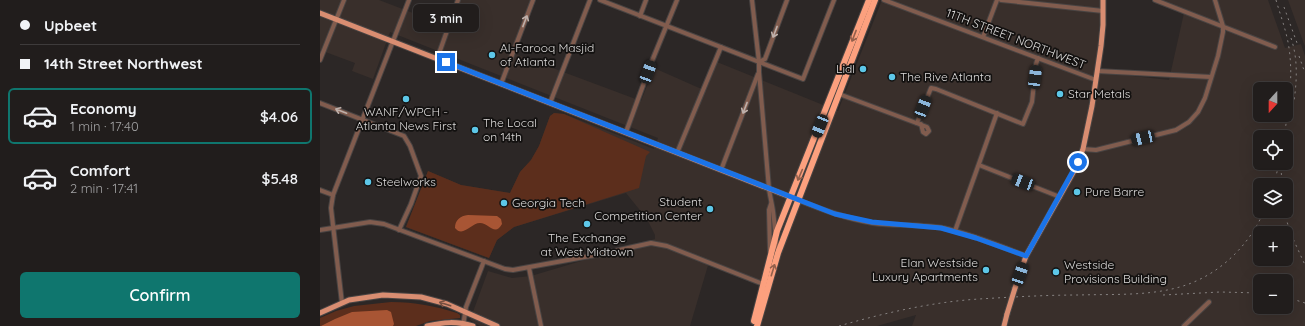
<!DOCTYPE html>
<meta charset="utf-8">
<style>
:root{--surface:#211d1c;--page:#2d2a29;--text:#f1f3f6;--muted:#a2a2a3;--line:#3e3b3b;--accent:#0f766e}
body{margin:0;font-family:Quicksand,sans-serif;background:var(--page);color:var(--text);height:100vh;display:flex;flex-direction:column;font-size:15px;white-space:nowrap}
*{box-sizing:border-box;margin:0}
p{font-size:13px;color:var(--muted)}
.icon{flex:none;width:22px;height:22px;fill:none;stroke:currentColor;stroke-width:2;stroke-linecap:round;stroke-linejoin:round}
.map{position:relative;flex:1;overflow:hidden}
.details{display:flex;flex-direction:column;background:var(--surface);width:320px}
.details>*{flex:none}
.top-card{display:grid;align-content:center;height:88px;padding:0 20px;background:var(--surface)}
.needle{width:26px;rotate:201deg}
.tools{position:absolute;left:933px;top:82px;display:grid;gap:8px}
.tools a{display:grid;place-items:center;width:40px;height:40px;border-radius:6px;background:var(--surface);box-shadow:0 4px 16px #0002,0 0 0 1px var(--line);font-size:20px}
.end{position:absolute;width:18px;height:18px;margin:-9px;border:5px solid #1a73e8;background:#fff;box-shadow:0 0 0 2px #fff}
.from{border-radius:50%}
.bubble{position:absolute;height:28px;border-radius:6px;background:var(--surface);box-shadow:0 4px 16px #0002,0 0 0 1px var(--line);font-size:13px;font-weight:600;line-height:28px;text-align:center}
.car{position:absolute;width:12px;height:24px;margin:-12px -6px;border-radius:5px;box-shadow:0 0 3px 1px #0007;background:linear-gradient(#222 24%,#8ab4d8 0 40%,#222 0 76%,#8ab4d8 0 86%,#222 0)}
.top-card b{display:flex;align-items:center;gap:14px;height:38px;font-size:15px}
.top-card b+b{border-top:1px solid var(--line)}
.top-card i{width:10px;height:10px;background:var(--text)}
ul{padding:0;list-style:none}
li{display:flex;align-items:center;gap:12px;height:56px;margin:0 8px 6px;padding:0 12px;border:2px solid transparent;border-radius:6px}
li div{flex:1}
li b{display:block;font-size:15px}
li em{font-style:normal;font-weight:600}
li.selected{border-color:var(--accent)}
li>.icon{width:36px;height:36px;stroke-width:1.5}
.action{display:flex;gap:8px;margin-top:auto;padding:8px 20px}
.action a{flex:1;height:46px;border-radius:6px;background:var(--accent);color:#fff;font-size:16px;font-weight:600;line-height:46px;text-align:center}
main{display:flex;flex:1;min-height:0}
.map>svg:first-child{display:block}
</style>
<main>
<section class="details">
<div class="top-card">
<b><i class="from"></i>Upbeet</b>
<b><i></i>14th Street Northwest</b>
</div>
<ul>
<li class="selected"><svg class="icon" aria-label="car" viewBox="0 0 24 24"><path d="M5 17H2v-5l4-1 3-4h7l3 4 3 1v5h-3M9 17h6M6 11h13"/><circle cx="7" cy="17" r="2"/><circle cx="17" cy="17" r="2"/></svg><div><b>Economy</b><p>1 min · 17:40</p></div><em>$4.06</em></li>
<li><svg class="icon" aria-label="car" viewBox="0 0 24 24"><path d="M5 17H2v-5l4-1 3-4h7l3 4 3 1v5h-3M9 17h6M6 11h13"/><circle cx="7" cy="17" r="2"/><circle cx="17" cy="17" r="2"/></svg><div><b>Comfort</b><p>2 min · 17:41</p></div><em>$5.48</em></li>
</ul>
<div class="action"><a>Confirm</a></div>
</section>
<div class="map">
<svg width="985" height="326" viewBox="0 0 985 326">
<rect width="100%" height="100%" fill="#2c2726"/>
<g fill="#392f2b" fill-rule="evenodd">
<path d="M0,0h59l68,26 11,-26h77l-20,54 126,47 13,-33 52,23 11,-29 121,49 44,-111h219l-4,72 72,8 15,-67 -33,-13h117l17,48 16,-4 4,12v270h-393l4,-11 -39,11h-124l10,-41 -54,-23 -19,64h-210l-10,-6 18,-49 24,7 19,-2 124,-37v-4l-8,-16 -21,-26 -112,34 -17,13 -8,18 -83,-31 22,-56 33,14 49,8 10,-21 11,-12 8,-14 11,-30 4,-3 10,1 90,35 4,-11 -268,-106 -17,47 -21,-8 3,-8 -35,-13zM940,89h26v26h-26zM940,137h26v26h-26zM940,185h26v26h-26zM940,233h26v26h-26zM940,281h26v26h-26z"/>
<polygon points="968,0 985,0 985,46 984,44"/>
</g>
<g fill="#5c2e1c">
<polygon points="234,113 244,114 328,151 330,152 326,156 319,188 194,227 177,240 169,258 86,227 108,171 141,185 190,193 200,172 211,160 219,146 230,116"/>
<path d="M71,302c25,0 43,4 66,11l3,2v3l-30,3 -14,5h-96v-8l16,-7 18,-5z"/>
</g>
<g fill="#a85534">
<path d="M148,215l29,1 4,3 1,5c-7,13 -13,-1 -22,-1 -9,0 -17,15 -25,5 0,-8 5,-12 13,-13z"/>
<polygon points="67,310 71,312 74,324 73,326 1,326 15,319 32,312"/>
</g>
<g fill="none" stroke-linecap="round" stroke-linejoin="round">
<defs>
<g id="minor">
<polyline points="280,0 483,79 514,0"/>
<path d="M432,0l7,62v10l10,117c1,7 3,15 4,22 2,14 2,27 5,41"/>
<polyline points="564,0 776,80"/>
<polyline points="681,0 783,11"/>
<polyline points="835,0 955,47"/>
<polyline points="320,16 326,0"/>
<polyline points="663,37 677,0"/>
<polyline points="117,59 138,0"/>
<polyline points="0,60 24,0"/>
<polyline points="439,62 445,59 467,0"/>
<polyline points="777,71 891,77"/>
<polyline points="181,84 213,0"/>
<polyline points="519,94 607,127 609,131 606,134 603,132 601,124"/>
<polyline points="0,103 84,136 90,146 101,176 91,204 79,230"/>
<polyline points="230,103 270,0"/>
<polyline points="597,123 611,88 616,89 703,124 712,102 716,64 718,58"/>
<polyline points="306,132 332,61 357,0"/>
<polyline points="763,149 776,150 856,130 869,122 878,112 885,98 898,56 903,32 903,26 895,0"/>
<polyline points="357,153 401,47"/>
<polyline points="659,165 740,197"/>
<polyline points="401,170 438,74"/>
<polyline points="0,190 13,195"/>
<path d="M478,200c25,10 49,19 75,23 23,3 47,1 70,5 28,6 57,18 83,28"/>
<polyline points="0,230 50,222 64,224 185,269 193,270 281,254 331,243 347,246 443,284"/>
<polyline points="635,231 677,113"/>
<polyline points="450,251 449,210 451,204"/>
<polyline points="209,268 221,326"/>
<polyline points="22,303 11,208 13,195 89,0"/>
<polyline points="143,326 146,307 164,261"/>
<polyline points="864,326 889,302"/>
</g>
<g id="major">
<polyline points="0,13 478,200"/>
<polyline points="695,288 706,256 754,171 763,149 772,106 781,46 783,25 783,0"/>
<polyline points="0,313 29,300 63,295 101,297 127,304 177,326"/>
<path d="M107,326c17,-4 29,-5 46,0"/>
<polyline points="684,326 687,314"/>
</g>
<g id="highway">
<polyline points="434,321 457,231 549,0"/>
<polyline points="437,326 458,253 555,0"/>
</g>
</defs>
<use href="#minor" stroke="#494443" stroke-width="6"/>
<use href="#major" stroke="#494443" stroke-width="7"/>
<use href="#highway" stroke="#494443" stroke-width="8"/>
<use href="#minor" stroke="#815c4e" stroke-width="4"/>
<use href="#major" stroke="#d98d71" stroke-width="5"/>
<use href="#highway" stroke="#fca07e" stroke-width="6"/>
<g stroke="#868281" stroke-width="1" stroke-dasharray="2 4" stroke-linecap="butt">
<path d="M956,0c4,14 9,27 12,42 6,32 1,63 -4,95"/>
<polyline points="964,7 977,43"/>
<path d="M971,38c7,21 6,42 3,63"/>
<polyline points="979,56 985,73"/>
<polyline points="961,167 962,185"/>
<polyline points="954,185 959,163"/>
<polyline points="964,211 970,232 985,265"/>
<polyline points="843,295 900,292 940,293"/>
<polyline points="966,297 985,303"/>
<path d="M519,326c45,-13 93,-24 140,-27 33,-2 67,-4 100,-4 32,-1 66,1 97,-7 40,-10 72,-40 88,-77"/>
</g>
<defs>
<polyline id="major-bridge" points="687,314 695,288"/>
</defs>
<use href="#major-bridge" stroke="#494443" stroke-width="7" stroke-linecap="butt"/>
<use href="#major-bridge" stroke="#d98d71" stroke-width="5"/>
</g>
<defs><path id="oneway-shaft" d="M-6 0H5M1.5-3L5.5 0L1.5 3" fill="none" stroke-width="1.6" stroke-linecap="round" stroke-linejoin="round"/></defs>
<g stroke="#beb0aa">
<use href="#oneway-shaft" transform="translate(205 21) rotate(-69)"/>
<use href="#oneway-shaft" transform="translate(455 32) rotate(111)"/>
<use href="#oneway-shaft" transform="translate(425 108) rotate(111)"/>
<use href="#oneway-shaft" transform="translate(21 111) rotate(-159)"/>
</g>
<g stroke="#93604c">
<use href="#oneway-shaft" transform="translate(534 36) rotate(111)"/>
<use href="#oneway-shaft" transform="translate(480 175) rotate(113)"/>
<use href="#oneway-shaft" transform="translate(453 270) rotate(-73)"/>
</g>
<use stroke="#764f40" href="#oneway-shaft" transform="translate(125 304) rotate(-162)"/>
<g fill="none" stroke-linecap="round" stroke-linejoin="round">
<polyline stroke="#1a73e8" stroke-width="5" points="126,62 515,214 552,222 621,228 656,238 706,256 758,162"/>
</g>
<g fill="#5dc7e8" stroke="#131110" stroke-width="1.5">
<circle cx="172" cy="55" r="4"/>
<circle cx="543" cy="69" r="4"/>
<circle cx="572" cy="77" r="4"/>
<circle cx="740" cy="94" r="4"/>
<circle cx="86" cy="99" r="4"/>
<circle cx="155" cy="130" r="4"/>
<circle cx="48" cy="182" r="4"/>
<circle cx="757" cy="192" r="4"/>
<circle cx="184" cy="203" r="4"/>
<circle cx="390" cy="209" r="4"/>
<circle cx="267" cy="224" r="4"/>
<circle cx="666" cy="270" r="4"/>
<circle cx="736" cy="272" r="4"/>
</g>
<g text-anchor="middle" stroke-width="3.5" stroke-linejoin="round" paint-order="stroke">
<g font-size="12" fill="#dfdddc" stroke="#131110">
<text transform="translate(696 39) rotate(21)" y="4">11TH STREET NORTHWEST</text>
</g>
<g font-size="12" fill="#dfdddc" stroke="#131110" text-anchor="start">
<text x="180" y="52">Al-Farooq Masjid<tspan x="180" dy="14">of Atlanta</tspan></text>
<text x="535" y="73" text-anchor="end">Lidl</text>
<text x="580" y="81">The Rive Atlanta</text>
<text x="748" y="98">Star Metals</text>
<text x="86" y="116" text-anchor="middle">WANF/WPCH -<tspan x="86" dy="14">Atlanta News First</tspan></text>
<text x="163" y="127">The Local<tspan x="163" dy="14">on 14th</tspan></text>
<text x="56" y="186">Steelworks</text>
<text x="765" y="196">Pure Barre</text>
<text x="382" y="206" text-anchor="end">Student<tspan x="382" dy="14">Competition Center</tspan></text>
<text x="192" y="207">Georgia Tech</text>
<text x="267" y="242" text-anchor="middle">The Exchange<tspan x="267" dy="14">at West Midtown</tspan></text>
<text x="658" y="267" text-anchor="end">Elan Westside<tspan x="658" dy="14">Luxury Apartments</tspan></text>
<text x="744" y="269">Westside<tspan x="744" dy="14">Provisions Building</tspan></text>
</g>
</g>
</svg>
<div class="tools">
<a><svg class="needle" viewBox="-14 -14 28 28"><path d="M0-13l5 13h-10z" fill="#e53935"/><path d="M0 13l5-13h-10z" fill="#a2a2a3"/></svg></a>
<a><svg class="icon" aria-label="locate" viewBox="0 0 24 24"><circle cx="12" cy="12" r="6"/><path d="M12 2v4M12 18v4M2 12h4M18 12h4"/></svg></a>
<a><svg class="icon" aria-label="layers" viewBox="0 0 24 24"><path d="M12 4l9 5-9 5-9-5zM3 14l9 5 9-5"/></svg></a>
<a>+</a>
<a>−</a>
</div>
<i class="end from" style="left:758px;top:162px"></i>
<i class="end" style="left:126px;top:62px"></i>
<div class="bubble" style="left:93px;top:4px;width:66px">3 min</div>
<i class="car" style="left:328px;top:72px;rotate:20deg"></i>
<i class="car" style="left:715px;top:77px;rotate:7deg"></i>
<i class="car" style="left:603px;top:107px;rotate:21deg"></i>
<i class="car" style="left:500px;top:126px;rotate:202deg"></i>
<i class="car" style="left:823px;top:138px;rotate:257deg"></i>
<i class="car" style="left:703px;top:182px;rotate:291deg"></i>
<i class="car" style="left:700px;top:274px;rotate:19deg"></i>
</div>
</main>
